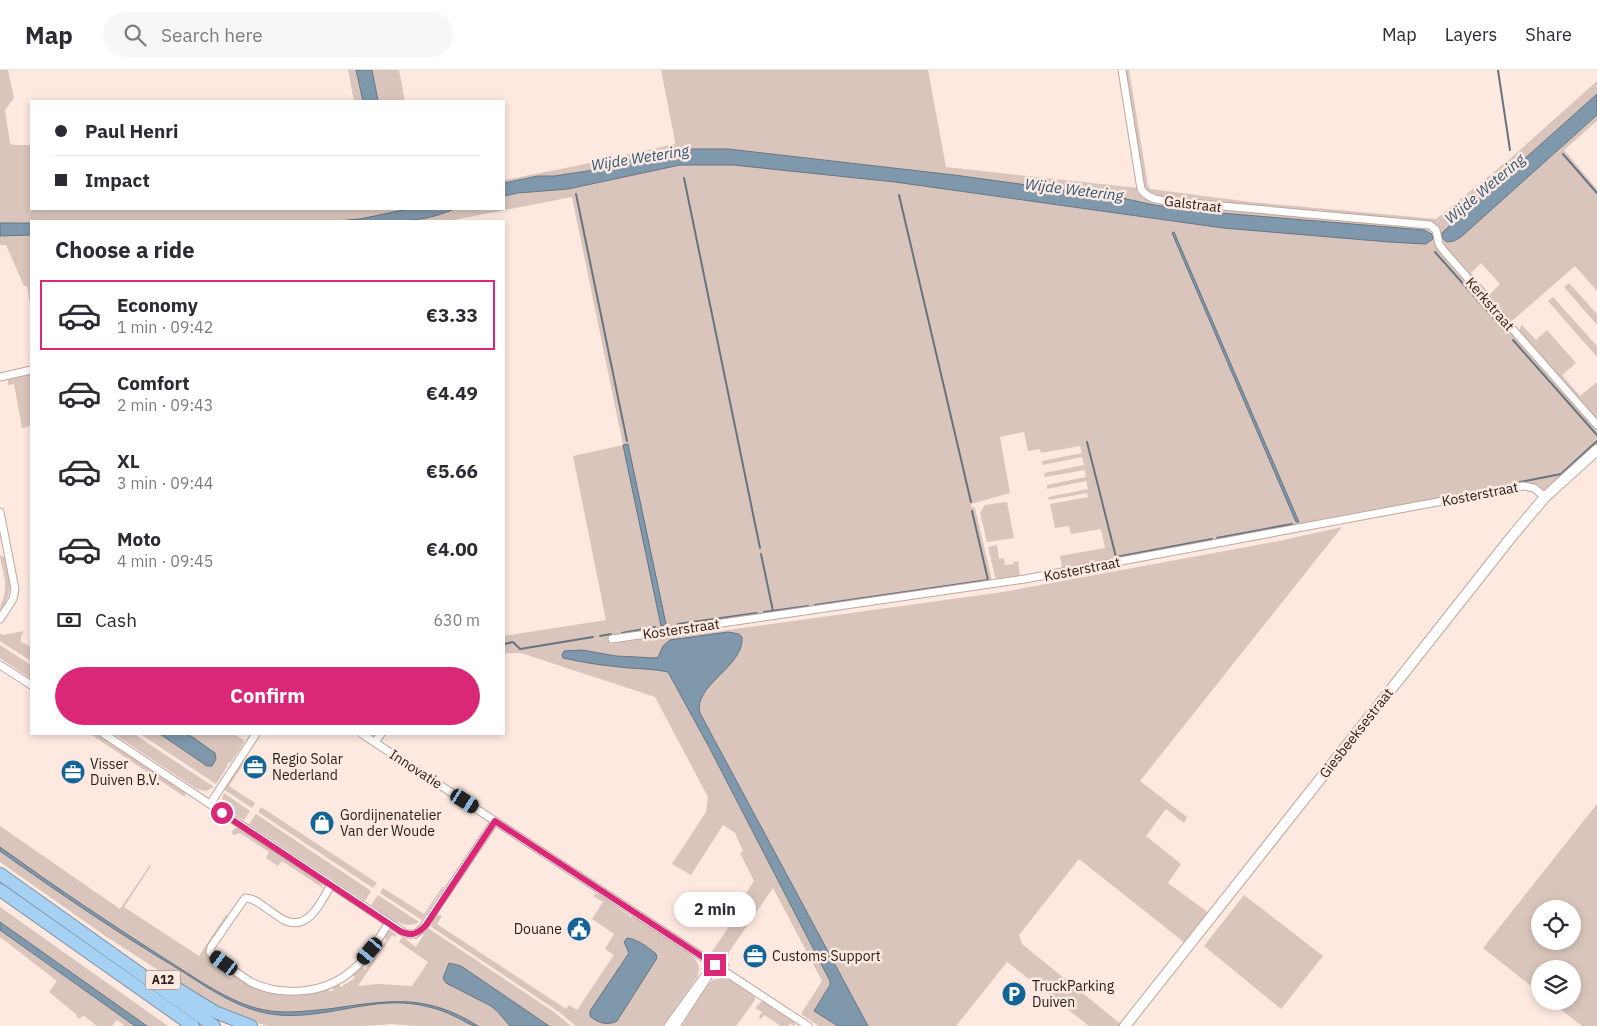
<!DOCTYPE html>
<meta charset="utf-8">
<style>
:root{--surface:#fff;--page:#f7f7f7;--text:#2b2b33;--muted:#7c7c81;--line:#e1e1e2;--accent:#db2777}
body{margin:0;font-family:"IBM Plex Sans",sans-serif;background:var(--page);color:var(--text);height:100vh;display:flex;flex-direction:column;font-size:19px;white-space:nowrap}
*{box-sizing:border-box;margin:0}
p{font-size:16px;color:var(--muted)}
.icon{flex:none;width:28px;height:28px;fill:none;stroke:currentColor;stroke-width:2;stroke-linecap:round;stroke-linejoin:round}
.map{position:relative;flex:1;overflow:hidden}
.side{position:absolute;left:30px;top:150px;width:475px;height:515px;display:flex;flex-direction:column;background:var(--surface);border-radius:0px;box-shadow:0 2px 8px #0003}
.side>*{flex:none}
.hud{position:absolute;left:30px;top:30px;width:475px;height:110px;border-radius:0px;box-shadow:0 2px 8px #0003;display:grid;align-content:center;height:110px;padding:0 25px;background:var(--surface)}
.buttons{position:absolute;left:1531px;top:830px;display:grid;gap:10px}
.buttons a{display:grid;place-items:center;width:50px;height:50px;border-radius:50%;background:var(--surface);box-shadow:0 2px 8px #0003;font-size:25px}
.end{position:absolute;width:22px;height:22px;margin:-11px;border:6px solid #db2777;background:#fff;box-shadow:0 0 0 2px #fff}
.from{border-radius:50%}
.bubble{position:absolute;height:35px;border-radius:18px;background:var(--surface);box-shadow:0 2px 8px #0003;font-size:16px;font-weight:700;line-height:35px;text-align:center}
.car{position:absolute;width:15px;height:30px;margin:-15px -8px;border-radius:6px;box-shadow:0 0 4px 1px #0007;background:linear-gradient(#222 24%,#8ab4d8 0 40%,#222 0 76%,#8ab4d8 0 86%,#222 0)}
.hud b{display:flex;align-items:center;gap:18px;height:48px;font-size:19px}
.hud b+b{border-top:1px solid var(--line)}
.hud i{width:12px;height:12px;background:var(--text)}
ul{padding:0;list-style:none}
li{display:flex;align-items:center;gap:15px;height:70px;margin:0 10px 8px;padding:0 15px;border:2px solid transparent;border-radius:0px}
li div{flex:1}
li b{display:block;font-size:19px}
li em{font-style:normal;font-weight:700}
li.active{border-color:var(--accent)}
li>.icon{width:45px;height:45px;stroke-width:1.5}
h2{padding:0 25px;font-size:22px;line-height:60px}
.pay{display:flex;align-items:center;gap:12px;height:55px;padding:0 25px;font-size:19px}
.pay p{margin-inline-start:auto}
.button{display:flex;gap:10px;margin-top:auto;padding:10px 25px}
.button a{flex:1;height:58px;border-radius:30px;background:var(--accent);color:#fff;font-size:20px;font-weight:700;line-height:58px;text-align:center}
header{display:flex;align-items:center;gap:30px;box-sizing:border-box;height:70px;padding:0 25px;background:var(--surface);border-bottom:1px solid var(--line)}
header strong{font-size:24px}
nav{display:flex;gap:28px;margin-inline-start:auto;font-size:18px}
.search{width:350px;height:45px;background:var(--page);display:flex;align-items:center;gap:12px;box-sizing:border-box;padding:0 18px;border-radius:28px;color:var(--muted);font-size:19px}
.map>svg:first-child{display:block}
</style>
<header>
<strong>Map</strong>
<div class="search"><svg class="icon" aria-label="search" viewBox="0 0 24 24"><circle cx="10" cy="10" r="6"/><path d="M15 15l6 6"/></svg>Search here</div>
<nav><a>Map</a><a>Layers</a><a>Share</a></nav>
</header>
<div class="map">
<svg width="1597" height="956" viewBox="0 0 1597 956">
<rect width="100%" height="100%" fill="#fde9e0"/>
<g fill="#d9c5bb" fill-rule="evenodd">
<polygon points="0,0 8,0 14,28 5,40 10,73 13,75 31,75 31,139 408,139 360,149 336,151 197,150 0,153"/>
<polygon points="348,0 356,0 363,31 354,31"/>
<polygon points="372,0 399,0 405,31 378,31"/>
<path d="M661,0h267l18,97 192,21c6,18 32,16 48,19l235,19 9,3 4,4 -10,-3 -227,-19 -43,-6 -32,-7 -169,-23 -225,-26h-43l-28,7 -15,1 -26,6 -22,7 -40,6h-16l-34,7v-3l67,-13 104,-23v-3z"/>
<polygon points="1125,0 1129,0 1148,116 1150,119 1251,132 1436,149 1511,88 1597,11 1597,24 1442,163 1439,163 1438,156 1430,152 1219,135 1155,126 1147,121 1142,109"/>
<path d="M1597,45v6l-33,29 33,39v102l-22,-25 -62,54 -5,1 -63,-73 -5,-9 4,1 17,-3zM1481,193l19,21 -10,10 -19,-21z"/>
<polygon points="717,94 761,97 895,112 1223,158 1389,172 1428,173 1433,169 1435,169 1440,179 1461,205 1597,359 1597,376 1545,421 1533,414 1526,413 1065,501 1062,498 1060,486 1105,478 1101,459 1071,464 1069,456 1055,458 1050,434 1088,427 1087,423 1049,430 1048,427 1088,419 1086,411 1047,419 1047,415 1086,407 1085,400 1045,407 1044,403 1084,395 1082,387 1043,395 1042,391 1082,383 1080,376 1041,383 1040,379 1028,381 1024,362 1000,367 1010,423 971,434 972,437 975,438 992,510 991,514 608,568 610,574 661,566 676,567 1003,522 1279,471 1342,457 1140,711 1187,747 1184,753 1166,739 1146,766 1181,794 1168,813 1209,843 1185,873 1079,789 1019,865 1022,874 1117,951 1122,955 1121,956 1089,956 1007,892 956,956 868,956 700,643 698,636 702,626 658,584 657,589 668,602 709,677 830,911 830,915 814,941 838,956 819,956 801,944 822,911 773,818 729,882 727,890 731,898 710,885 728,858 703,841 705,838 727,852 754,811 740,783 743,781 735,763 723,755 691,805 672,794 706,742 708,727 655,627 521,583 504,583 504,566 606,550 573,386 623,375 572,127 448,151 411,151 444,144 454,139 504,139 504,126 534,121 568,119 680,95"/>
<polygon points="0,164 31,164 31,238 27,216 24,216 6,175 0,175"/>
<polygon points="1569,213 1597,244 1597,255 1564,217"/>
<polygon points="1553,227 1597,276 1597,287 1548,231"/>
<polygon points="1522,255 1536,270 1547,260 1576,293 1562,305 1580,326 1597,312 1597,351 1520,265 1520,258"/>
<polygon points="31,304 31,356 22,358 14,314 8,315 8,309"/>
<polygon points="1007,432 1014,468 987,472 980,443 985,435"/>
<polygon points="997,475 999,489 1004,488 1005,495 1014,494 1013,492 1018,491 1020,506 1019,508 1001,511 995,507 988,477"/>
<path d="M0,485l5,3c5,25 10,31 -5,54 0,-10 5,-14 5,-24 1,-11 -4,-22 -5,-33z"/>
<polygon points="23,561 23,564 21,566 21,572 31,577 31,591 0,571 0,563 3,565"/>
<polygon points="0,575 31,595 31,609 0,588"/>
<polygon points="90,664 97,664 185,722 185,727"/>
<polygon points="114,664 134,664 214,717 206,721 197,719"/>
<polygon points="140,664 233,664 244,670 244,673 231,692 229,692 227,695 228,695 216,714"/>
<polygon points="244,687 248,687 229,716 255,733 252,738 223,719"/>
<path d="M224,723l26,18 -6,9c-11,-7 -26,-13 -20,-27z"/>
<path d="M1597,734v222h-15l-32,-25h22v-32h-32v24l-57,-45zM1540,839h32v32h-32z"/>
<polygon points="261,737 377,813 373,818 258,742"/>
<polygon points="256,744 371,821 365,831 249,754"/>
<polygon points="0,756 120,839 150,795 151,796 124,837 199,886 226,845 228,847 209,875 213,889 210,893 220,900 223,896 224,897 221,901 231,908 234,904 261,919 328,918 329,921 333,921 332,916 338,913 341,917 355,908 352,904 361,896 365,900 387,870 383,867 387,861 390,860 396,865 395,867 392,865 358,916 378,914 412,916 428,892 399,872 401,869 404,868 416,877 428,858 554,942 571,956 418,956 391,954 365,956 269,956 257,953 245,949 206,931 107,867 0,792"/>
<polygon points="235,758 238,758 321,813 323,818 282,791 278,796 266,788 269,782 240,763 233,765 232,762"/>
<polygon points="443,816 444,817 422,850 380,823 383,818 424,844"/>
<path d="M595,824l6,1 30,22 1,-1c13,8 60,34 65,46 3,5 2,10 0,15l-34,49h-87l-17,-14 -129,-86 5,-10 5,-1 2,1 -5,8 129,85 3,-4 8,5 37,-55 -9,-6 9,-15 -22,-15 11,-17 -10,-6z"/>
<path d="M378,825l41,27c-16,10 -34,-8 -48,-17z"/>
<polygon points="1244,825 1323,886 1281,939 1204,876"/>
<polygon points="0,837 168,956 147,956 0,852"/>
<polygon points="0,860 135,956 125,956 117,950 112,956 97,956 83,945 80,949 76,946 77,945 49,922 57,911 0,867"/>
<polygon points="722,908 731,910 755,926 755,930 736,956 682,956 706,916 713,910"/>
<polygon points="762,931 794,951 795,956 790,954 788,956 781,956 764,945 761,949 759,947 762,942 755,938"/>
</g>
<g fill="#7f98ac" stroke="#667481">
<polygon points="356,0 372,0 378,31 363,31"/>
<polygon points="1597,24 1597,45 1461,167 1454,171 1447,172 1442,168 1442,163 1445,160"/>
<polygon points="685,79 728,79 954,105 1122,128 1154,135 1197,141 1424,160 1432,164 1433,169 1426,174 1389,172 1223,158 895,112 733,95 680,95 568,119 518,123 504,126 504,113 538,106 554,106 594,100 616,93 642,87 657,86"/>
<path d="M408,139h46c-36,17 -79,12 -118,12l24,-2z"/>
<polygon points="0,153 31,153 31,165 0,166"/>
<polygon points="1174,162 1299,452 1296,452 1172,163"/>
<polygon points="628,374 666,554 661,556 623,375"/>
<path d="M728,562l11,2 3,3c3,29 -50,49 -42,76l168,313h-30l-24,-15 16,-26v-4l-121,-234 -41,-75c-13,-3 -25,-3 -39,-4 -22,-2 -44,-5 -66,-10l-1,-3 2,-4 18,-1 34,6 39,2 3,-1 5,-11 7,-6z"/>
<polygon points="160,664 188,664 215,683 216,689 212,696 207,696"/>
<path d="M0,777c55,40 112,78 170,115 29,18 60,41 94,48 21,4 43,1 64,-1 59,-8 96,-17 150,17 -9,0 -16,-7 -24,-10 -16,-8 -34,-12 -51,-13 -44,-2 -88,18 -132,11 -33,-5 -63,-26 -91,-44 -62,-37 -121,-77 -180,-119z"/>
<polygon points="0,852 147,956 135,956 0,860"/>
<path d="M627,868c10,1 21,9 29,16l1,4 -40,63c-10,5 -19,2 -27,-5v-5l39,-58 -5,-11z"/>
<polygon points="449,893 461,896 549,956 510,956 497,941 491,936 446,913 443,908"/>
</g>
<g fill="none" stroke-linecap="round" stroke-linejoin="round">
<g stroke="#667481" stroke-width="2">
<polyline points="1498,0 1510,80"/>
<polyline points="1563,84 1597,123"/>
<polyline points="684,108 760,478"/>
<polyline points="576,124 627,371"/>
<polyline points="899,125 971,432"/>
<polyline points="1435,182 1505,261"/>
<polyline points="1513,270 1597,365"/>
<polyline points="1087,372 1116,487 1212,469"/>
<polyline points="1520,412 1561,404 1597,371"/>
<polyline points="1217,468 1292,454"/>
<polyline points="761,484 773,541"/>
<polyline points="815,535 988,510 972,441"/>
<polyline points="764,542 808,536"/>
<polyline points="678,554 757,543"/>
<polyline points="622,563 655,557"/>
<polyline points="600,566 611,564"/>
<polyline points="504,574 513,572 520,579 593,567"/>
</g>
<defs>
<g id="street">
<path d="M1122,0l19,119c8,12 24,12 37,13l252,23 6,5 3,14 5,7 153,174"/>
<polyline points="0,307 31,300"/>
<polyline points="0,442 15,519 13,529 0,549"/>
<polyline points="612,569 1025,509 1523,416 1534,418 1545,427"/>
<polyline points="0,595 31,615"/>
<polyline points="104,664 406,864 415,864 422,859 495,751"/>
<polyline points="362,664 808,956"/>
<polyline points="375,672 381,664"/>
<polyline points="210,734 256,664"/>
<path d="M331,815c-10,16 -21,45 -45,36 -7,-3 -14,-9 -20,-13 -6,-4 -12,-10 -21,-10l-34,49 -1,5c5,6 12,10 19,15 7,5 14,10 22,15 30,15 73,12 99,-10 17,-13 27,-31 38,-48"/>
<polyline points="668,956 702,909 715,895"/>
<polyline points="676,956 711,902"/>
</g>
<polyline id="secondary" points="1125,956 1513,465 1545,427 1597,380"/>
<g id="highway">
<polyline points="0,804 214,956"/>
<polyline points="0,820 193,956"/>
<polyline points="165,911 215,942 251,956"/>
</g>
</defs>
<use href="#street" stroke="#bea79b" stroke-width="9"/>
<use href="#secondary" stroke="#bea79b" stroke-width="12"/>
<use href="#highway" stroke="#7b93a7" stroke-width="14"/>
<use href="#street" stroke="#fff" stroke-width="7"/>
<use href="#secondary" stroke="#fff" stroke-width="10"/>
<use href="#highway" stroke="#a6d1f2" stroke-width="12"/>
</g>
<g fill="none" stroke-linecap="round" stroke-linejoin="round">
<path stroke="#db2777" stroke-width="6" d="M222,743l178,118c11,6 18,3 26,-6l69,-104 220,144"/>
</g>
<defs>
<symbol id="office-disc" viewBox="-11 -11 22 22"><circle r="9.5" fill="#116495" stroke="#fde9e0"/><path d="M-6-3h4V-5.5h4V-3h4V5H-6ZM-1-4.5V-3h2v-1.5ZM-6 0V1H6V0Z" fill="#fff"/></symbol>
<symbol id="shop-disc" viewBox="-11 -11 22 22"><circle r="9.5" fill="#116495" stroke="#fde9e0"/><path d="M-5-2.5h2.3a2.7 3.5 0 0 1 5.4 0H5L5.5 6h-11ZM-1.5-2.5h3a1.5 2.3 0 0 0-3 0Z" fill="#fff"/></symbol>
<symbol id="civic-disc" viewBox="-11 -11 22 22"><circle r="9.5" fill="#116495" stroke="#fde9e0"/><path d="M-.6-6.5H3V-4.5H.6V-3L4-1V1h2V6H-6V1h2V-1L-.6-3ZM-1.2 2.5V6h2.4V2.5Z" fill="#fff"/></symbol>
<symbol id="parking-disc" viewBox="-11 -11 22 22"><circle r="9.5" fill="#116495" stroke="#fde9e0"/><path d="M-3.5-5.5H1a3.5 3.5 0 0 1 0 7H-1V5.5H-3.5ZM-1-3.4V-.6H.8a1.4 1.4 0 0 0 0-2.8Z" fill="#fff"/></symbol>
</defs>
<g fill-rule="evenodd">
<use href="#office-disc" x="241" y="683" width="28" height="28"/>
<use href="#office-disc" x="59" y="688" width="28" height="28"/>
<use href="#shop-disc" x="308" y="739" width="28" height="28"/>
<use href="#civic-disc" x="565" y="845" width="28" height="28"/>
<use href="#office-disc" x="741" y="872" width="28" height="28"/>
<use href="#parking-disc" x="1000" y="910" width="28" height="28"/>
</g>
<g text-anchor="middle" stroke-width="5" stroke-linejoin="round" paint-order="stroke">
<rect fill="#fde9e0" stroke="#695d58" stroke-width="1" x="145.5" y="900.5" width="35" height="19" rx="4"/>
<g font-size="12" font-weight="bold" fill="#2a211d">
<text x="163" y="914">A12</text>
</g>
<g font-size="14" fill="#2a211d" stroke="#fde9e0">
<text transform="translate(1193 134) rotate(7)" y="5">Galstraat</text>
<text transform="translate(1490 234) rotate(49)" y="5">Kerkstraat</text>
<text transform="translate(1480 424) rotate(-11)" y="5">Kosterstraat</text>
<text transform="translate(1082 499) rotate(-11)" y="5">Kosterstraat</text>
<text transform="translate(681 559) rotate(-8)" y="5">Kosterstraat</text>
<text transform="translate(1356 663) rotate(-52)" y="5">Giesbeeksestraat</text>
<text transform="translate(416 699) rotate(33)" y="5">Innovatie</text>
</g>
<g font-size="14" fill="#2a211d" stroke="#fde9e0" text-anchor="start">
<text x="272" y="694">Regio Solar<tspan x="272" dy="16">Nederland</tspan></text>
<text x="90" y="699">Visser<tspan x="90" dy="16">Duiven B.V.</tspan></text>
<text x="340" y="750">Gordijnenatelier<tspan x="340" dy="16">Van der Woude</tspan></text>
<text x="562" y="864" text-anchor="end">Douane</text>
<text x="772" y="891">Customs Support</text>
<text x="1032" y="921">TruckParking<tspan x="1032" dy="16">Duiven</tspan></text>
</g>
<g font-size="15" font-style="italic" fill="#2c5776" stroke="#fde9e0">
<text transform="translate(640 88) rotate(-9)" y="5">Wijde Wetering</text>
<text transform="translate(1485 119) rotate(-40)" y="5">Wijde Wetering</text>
<text transform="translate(1074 120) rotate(7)" y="5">Wijde Wetering</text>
</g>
</g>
</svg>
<div class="buttons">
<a><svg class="icon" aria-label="locate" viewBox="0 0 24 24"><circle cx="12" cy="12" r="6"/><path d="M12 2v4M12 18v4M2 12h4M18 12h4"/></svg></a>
<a><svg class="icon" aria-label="layers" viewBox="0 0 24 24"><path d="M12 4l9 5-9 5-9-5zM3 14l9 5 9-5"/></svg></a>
</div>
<i class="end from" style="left:222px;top:743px"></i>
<i class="end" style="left:715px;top:895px"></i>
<div class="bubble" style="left:674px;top:822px;width:82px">2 min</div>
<i class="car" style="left:465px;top:731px;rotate:123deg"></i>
<i class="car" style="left:370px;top:881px;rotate:220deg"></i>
<i class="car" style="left:224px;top:893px;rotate:306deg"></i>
<div class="hud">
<b><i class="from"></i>Paul Henri</b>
<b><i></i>Impact</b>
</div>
<section class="side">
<h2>Choose a ride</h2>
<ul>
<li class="active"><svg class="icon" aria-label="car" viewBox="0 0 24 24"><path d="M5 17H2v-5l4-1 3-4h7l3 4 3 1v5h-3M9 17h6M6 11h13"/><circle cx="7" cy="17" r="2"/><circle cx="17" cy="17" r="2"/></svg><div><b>Economy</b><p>1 min · 09:42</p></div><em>€3.33</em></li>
<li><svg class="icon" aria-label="car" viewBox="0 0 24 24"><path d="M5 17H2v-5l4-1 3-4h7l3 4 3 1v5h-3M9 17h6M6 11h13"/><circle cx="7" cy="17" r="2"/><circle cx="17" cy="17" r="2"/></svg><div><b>Comfort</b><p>2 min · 09:43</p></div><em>€4.49</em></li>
<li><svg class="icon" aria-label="car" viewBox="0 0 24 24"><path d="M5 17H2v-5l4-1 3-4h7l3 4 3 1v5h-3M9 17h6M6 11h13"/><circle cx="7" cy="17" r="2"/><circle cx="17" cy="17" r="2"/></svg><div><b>XL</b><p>3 min · 09:44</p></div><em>€5.66</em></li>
<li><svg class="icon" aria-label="car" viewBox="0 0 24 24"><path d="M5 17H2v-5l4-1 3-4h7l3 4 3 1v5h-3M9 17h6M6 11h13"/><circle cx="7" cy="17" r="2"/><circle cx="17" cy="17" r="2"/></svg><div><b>Moto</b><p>4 min · 09:45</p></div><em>€4.00</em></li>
</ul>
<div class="pay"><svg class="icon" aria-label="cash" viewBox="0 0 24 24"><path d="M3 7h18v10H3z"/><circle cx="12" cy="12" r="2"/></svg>Cash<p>630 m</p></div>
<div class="button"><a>Confirm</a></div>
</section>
</div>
